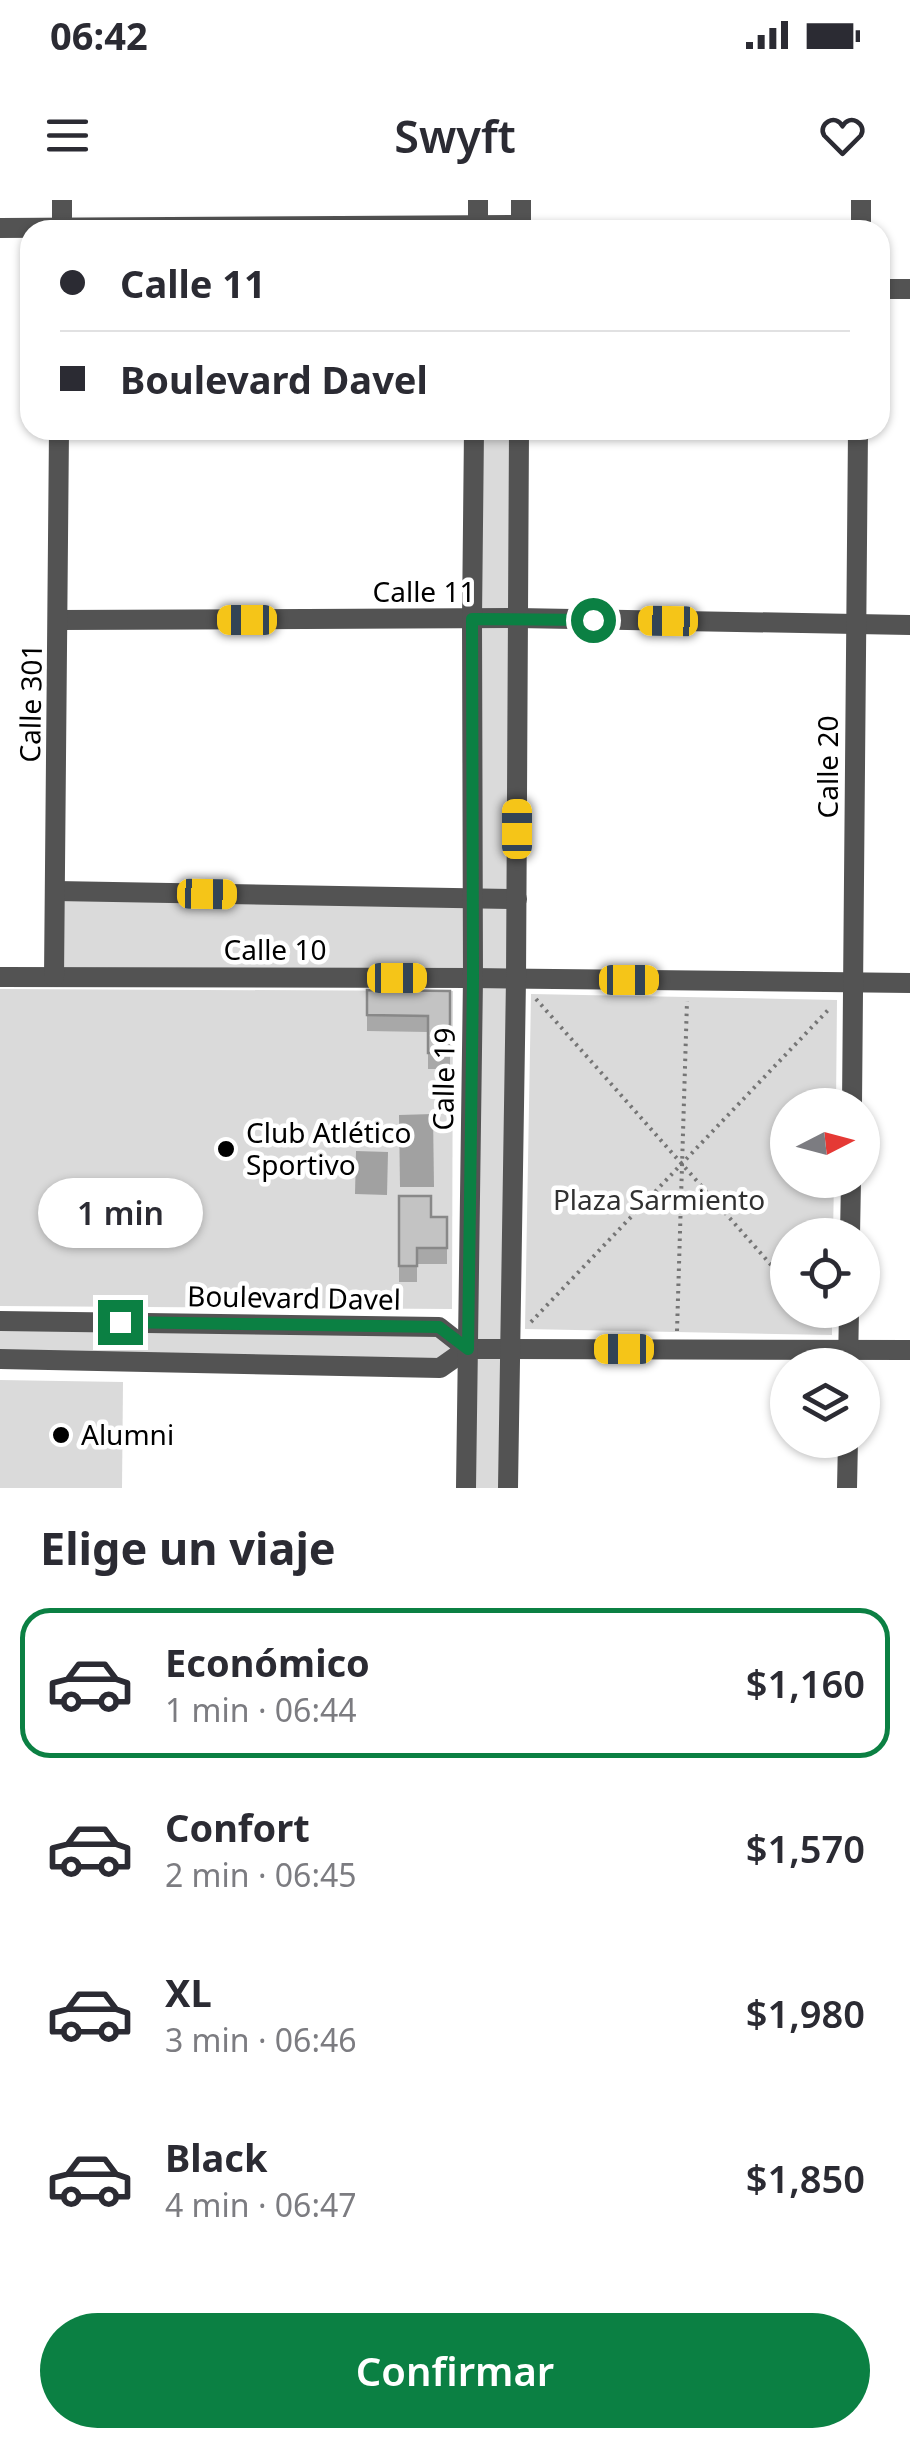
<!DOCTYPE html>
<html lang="es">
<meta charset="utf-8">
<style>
:root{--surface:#fff;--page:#f7f7f7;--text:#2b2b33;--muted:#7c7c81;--line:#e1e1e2;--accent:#0b8043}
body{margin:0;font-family:"Noto Sans",sans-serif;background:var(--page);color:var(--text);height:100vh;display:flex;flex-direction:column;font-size:38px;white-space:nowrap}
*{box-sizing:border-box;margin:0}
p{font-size:32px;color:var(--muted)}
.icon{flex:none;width:55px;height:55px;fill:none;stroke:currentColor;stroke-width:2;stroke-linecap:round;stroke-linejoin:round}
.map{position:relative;height:1288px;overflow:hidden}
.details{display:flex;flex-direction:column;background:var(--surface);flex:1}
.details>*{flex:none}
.hud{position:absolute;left:20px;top:20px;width:870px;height:220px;border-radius:30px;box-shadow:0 2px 8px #0004;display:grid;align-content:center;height:220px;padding:0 40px;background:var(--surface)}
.needle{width:65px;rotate:84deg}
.fabs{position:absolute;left:770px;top:888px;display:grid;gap:20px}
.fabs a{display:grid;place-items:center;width:110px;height:110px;border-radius:50%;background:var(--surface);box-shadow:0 2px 8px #0004;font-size:50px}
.end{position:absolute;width:45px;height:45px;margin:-22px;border:12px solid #0b8043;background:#fff;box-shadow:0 0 0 5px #fff}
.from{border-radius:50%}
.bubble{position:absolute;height:70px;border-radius:35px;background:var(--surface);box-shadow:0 2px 8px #0004;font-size:32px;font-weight:600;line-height:70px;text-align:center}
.car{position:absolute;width:30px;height:60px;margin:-30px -15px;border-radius:12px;box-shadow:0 0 8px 2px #0007;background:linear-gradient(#f5c518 24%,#345 0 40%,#f5c518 0 76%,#345 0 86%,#f5c518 0)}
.hud b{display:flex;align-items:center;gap:35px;height:95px;font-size:38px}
.hud b+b{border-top:2px solid var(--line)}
.hud i{width:25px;height:25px;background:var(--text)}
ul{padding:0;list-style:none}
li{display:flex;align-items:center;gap:30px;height:150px;margin:0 20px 15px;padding:0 20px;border:5px solid transparent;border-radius:30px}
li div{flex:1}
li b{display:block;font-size:38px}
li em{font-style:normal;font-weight:600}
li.on{border-color:var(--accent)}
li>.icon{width:90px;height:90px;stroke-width:1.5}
h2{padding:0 40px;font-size:45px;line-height:120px}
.primary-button{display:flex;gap:20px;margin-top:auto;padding:20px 40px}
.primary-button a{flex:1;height:115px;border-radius:60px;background:var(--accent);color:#fff;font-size:40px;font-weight:600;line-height:115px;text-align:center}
.status{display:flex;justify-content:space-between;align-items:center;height:70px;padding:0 50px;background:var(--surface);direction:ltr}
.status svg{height:28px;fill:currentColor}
header{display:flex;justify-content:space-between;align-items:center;height:130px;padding:0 40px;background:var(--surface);font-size:45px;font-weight:600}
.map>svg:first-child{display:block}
</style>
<div class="status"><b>06:42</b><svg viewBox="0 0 49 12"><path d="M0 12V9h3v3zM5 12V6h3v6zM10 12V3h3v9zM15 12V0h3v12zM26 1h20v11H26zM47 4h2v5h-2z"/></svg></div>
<header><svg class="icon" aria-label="menu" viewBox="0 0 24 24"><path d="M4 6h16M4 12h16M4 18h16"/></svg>Swyft<svg class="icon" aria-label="heart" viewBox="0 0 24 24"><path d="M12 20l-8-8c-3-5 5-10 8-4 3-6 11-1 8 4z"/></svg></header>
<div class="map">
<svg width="910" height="1288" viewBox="0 0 910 1288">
<rect width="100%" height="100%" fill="#fff"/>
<g fill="#dadada">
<polygon points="481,230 514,230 507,1143 474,1144"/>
<polygon points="56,691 471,698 473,778 54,777"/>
<polygon points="0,789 453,791 452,1109 0,1106"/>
<polygon points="531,794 837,800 836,905 788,905 788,980 834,980 833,1035 788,1035 788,1110 832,1110 832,1135 525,1129"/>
<polygon points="0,1121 439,1127 467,1149 440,1168 0,1159"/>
<polygon points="474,1150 508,1152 504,1288 473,1288"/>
<polygon points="0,1180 123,1182 122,1288 0,1288"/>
</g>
<g fill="#a1a1a1">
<polygon points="433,914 434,987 400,987 399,915"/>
<polygon points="356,951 388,952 387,995 355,994"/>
</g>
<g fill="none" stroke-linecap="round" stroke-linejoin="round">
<g stroke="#757575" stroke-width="4" stroke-dasharray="2.5 5" stroke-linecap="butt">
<polyline points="536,799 788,1084"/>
<polyline points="810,1110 825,1127"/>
<polyline points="531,1122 831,807"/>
<polyline points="677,1131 687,801"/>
</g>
<g stroke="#535353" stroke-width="20">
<polyline points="62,0 62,30"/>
<polyline points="0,28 521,25"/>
<polyline points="861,30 861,0"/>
<polyline points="880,89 910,89"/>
<polyline points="59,420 518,418 910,425"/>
<polyline points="56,691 517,699"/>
<polyline points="0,777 473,778 910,783"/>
<polyline points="54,777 59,230"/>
<polyline points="852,905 858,230"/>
<polyline points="850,1035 851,980"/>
<polyline points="467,1149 910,1150"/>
<polyline points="848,1165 849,1110"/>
<polyline points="847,1288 848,1240"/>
</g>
<g stroke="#535353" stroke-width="20">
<polyline points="478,30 478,0"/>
<polyline points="521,30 521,0"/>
<polyline points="0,1121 439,1127 467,1149 440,1168 0,1159"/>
<polyline points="466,1288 473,778 472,419 474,230"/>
<polyline points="508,1288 516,779 519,230"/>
</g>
</g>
<g fill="#a8a8a8">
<polygon points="367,790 450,791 450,869 428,869 428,832 367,831"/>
<polygon points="399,996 431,1017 447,1017 447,1064 417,1064 417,1082 399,1082"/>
</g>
<g fill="#c3c3c3" stroke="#888" stroke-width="2.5">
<polygon points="367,790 450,791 450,853 428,853 428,816 367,815"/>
<polygon points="399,996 431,996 431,1017 447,1017 447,1048 417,1048 417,1066 399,1066"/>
</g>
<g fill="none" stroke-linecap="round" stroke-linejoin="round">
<polyline stroke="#0b8043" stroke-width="12" points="120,1122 439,1127 468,1149 473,778 472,419 593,420"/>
</g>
<g fill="#000" stroke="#fff" stroke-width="4">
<circle cx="226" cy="949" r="10"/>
<circle cx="61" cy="1235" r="10"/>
</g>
<g text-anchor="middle" stroke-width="9" stroke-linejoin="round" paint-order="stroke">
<g font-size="28" fill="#000" stroke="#fff">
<text x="424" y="402">Calle 11</text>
<text transform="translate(31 503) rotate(-89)" y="10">Calle 301</text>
<text transform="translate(828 567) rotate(-90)" y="10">Calle 20</text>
<text x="275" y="760">Calle 10</text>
<text transform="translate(444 879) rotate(-89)" y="10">Calle 19</text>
<text transform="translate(294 1098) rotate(1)" y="10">Boulevard Davel</text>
</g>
<g font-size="28" fill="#000" stroke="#fff" text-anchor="start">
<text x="246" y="943">Club Atlético<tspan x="246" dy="32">Sportivo</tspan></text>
<text x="81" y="1245">Alumni</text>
</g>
<g font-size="28" fill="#313131" stroke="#fff">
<text x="659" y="1010">Plaza Sarmiento</text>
</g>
</g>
</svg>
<div class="fabs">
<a><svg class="needle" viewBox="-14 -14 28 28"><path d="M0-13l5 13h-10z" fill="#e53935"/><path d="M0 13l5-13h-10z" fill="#7c7c81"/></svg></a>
<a><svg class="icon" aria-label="locate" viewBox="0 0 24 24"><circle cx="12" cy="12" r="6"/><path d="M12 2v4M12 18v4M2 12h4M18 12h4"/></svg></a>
<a><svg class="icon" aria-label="layers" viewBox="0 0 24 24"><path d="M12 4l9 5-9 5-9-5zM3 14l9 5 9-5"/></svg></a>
</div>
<i class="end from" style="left:593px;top:420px"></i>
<i class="end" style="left:120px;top:1122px"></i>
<div class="bubble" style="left:38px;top:978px;width:165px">1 min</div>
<i class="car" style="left:247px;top:420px;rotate:270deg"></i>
<i class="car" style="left:668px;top:421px;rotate:271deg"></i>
<i class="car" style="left:517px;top:629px;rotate:0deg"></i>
<i class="car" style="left:207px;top:694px;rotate:91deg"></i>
<i class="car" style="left:397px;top:778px;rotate:90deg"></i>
<i class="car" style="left:629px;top:780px;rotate:90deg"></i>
<i class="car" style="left:624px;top:1149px;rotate:270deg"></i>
<div class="hud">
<b><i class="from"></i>Calle 11</b>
<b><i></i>Boulevard Davel</b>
</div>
</div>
<section class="details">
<h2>Elige un viaje</h2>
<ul>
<li class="on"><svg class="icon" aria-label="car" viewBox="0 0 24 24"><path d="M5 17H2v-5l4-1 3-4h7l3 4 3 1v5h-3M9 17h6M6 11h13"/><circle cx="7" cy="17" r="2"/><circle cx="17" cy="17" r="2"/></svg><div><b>Económico</b><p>1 min · 06:44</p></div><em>$1,160</em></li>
<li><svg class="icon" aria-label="car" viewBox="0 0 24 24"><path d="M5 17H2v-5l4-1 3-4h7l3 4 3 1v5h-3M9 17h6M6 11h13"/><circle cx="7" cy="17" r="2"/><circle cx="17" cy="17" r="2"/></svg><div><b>Confort</b><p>2 min · 06:45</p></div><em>$1,570</em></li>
<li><svg class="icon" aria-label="car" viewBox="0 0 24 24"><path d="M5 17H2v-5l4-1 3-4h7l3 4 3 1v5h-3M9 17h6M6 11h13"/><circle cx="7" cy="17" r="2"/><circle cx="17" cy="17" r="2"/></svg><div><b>XL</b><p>3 min · 06:46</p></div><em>$1,980</em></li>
<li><svg class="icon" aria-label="car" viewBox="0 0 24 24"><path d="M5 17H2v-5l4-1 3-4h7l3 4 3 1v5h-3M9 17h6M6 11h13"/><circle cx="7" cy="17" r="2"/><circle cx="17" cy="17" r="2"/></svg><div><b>Black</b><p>4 min · 06:47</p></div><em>$1,850</em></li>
</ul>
<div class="primary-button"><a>Confirmar</a></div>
</section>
